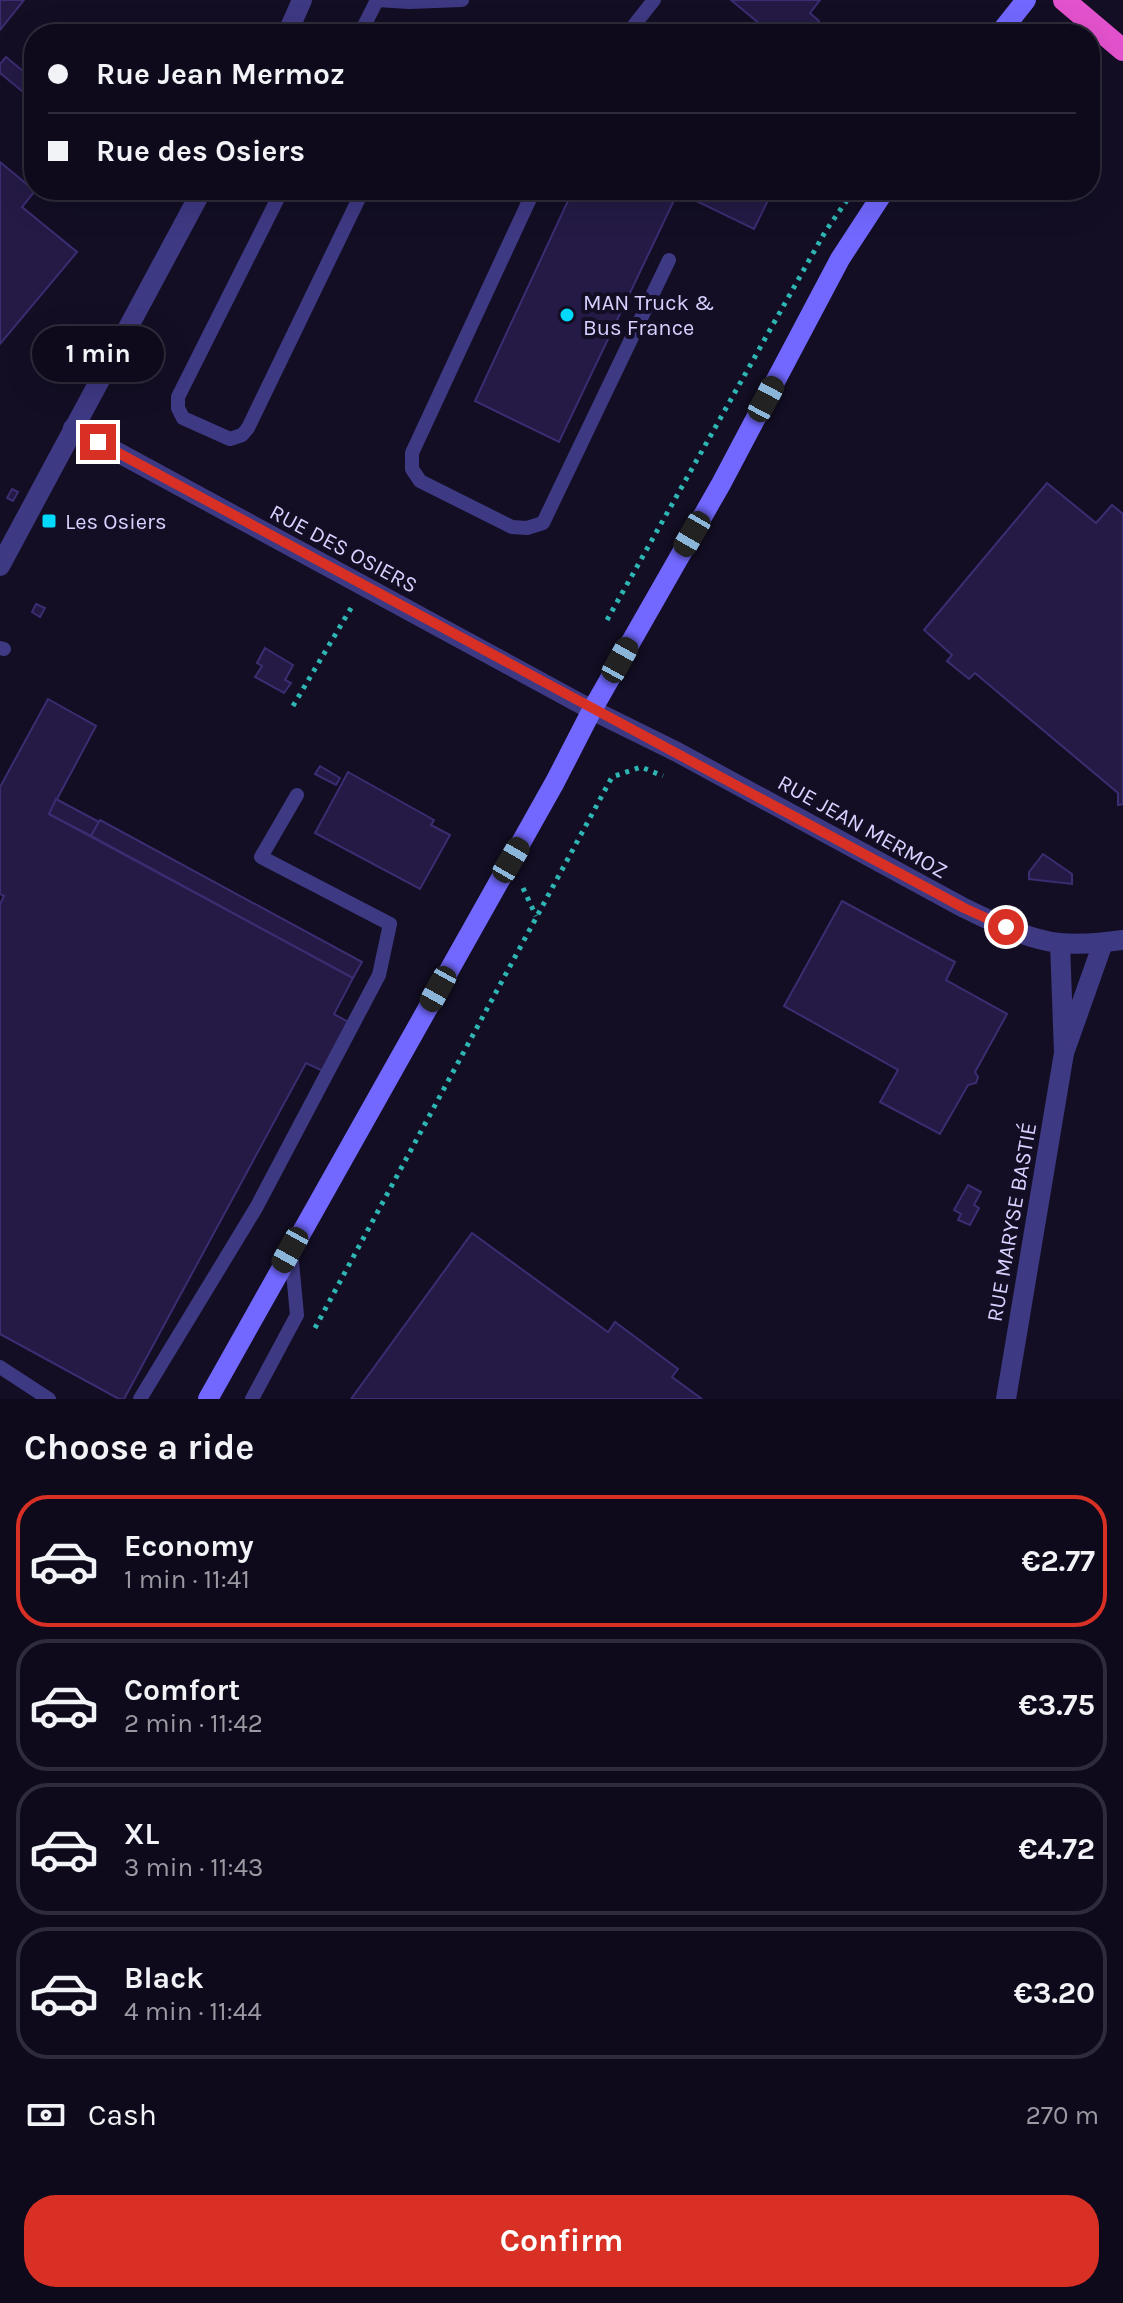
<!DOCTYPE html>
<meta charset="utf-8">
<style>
:root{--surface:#0e0a1b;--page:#171324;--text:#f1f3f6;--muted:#9b9aa3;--line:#2e2b3a;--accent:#d93025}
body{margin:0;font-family:Karla,sans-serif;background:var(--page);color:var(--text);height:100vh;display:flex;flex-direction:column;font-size:30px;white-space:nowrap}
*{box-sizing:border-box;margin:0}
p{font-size:26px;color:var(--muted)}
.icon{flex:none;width:44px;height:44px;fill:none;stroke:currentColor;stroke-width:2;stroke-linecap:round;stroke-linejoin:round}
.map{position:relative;height:1399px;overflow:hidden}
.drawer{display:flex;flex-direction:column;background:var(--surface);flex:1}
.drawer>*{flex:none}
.top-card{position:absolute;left:24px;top:24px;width:1076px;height:176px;border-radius:32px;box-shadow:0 8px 32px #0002,0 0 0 2px var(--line);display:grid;align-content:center;height:176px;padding:0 24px;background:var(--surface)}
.end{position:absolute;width:36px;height:36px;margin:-18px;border:10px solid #d93025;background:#fff;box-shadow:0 0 0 4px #fff}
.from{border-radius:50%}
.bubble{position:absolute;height:56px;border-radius:28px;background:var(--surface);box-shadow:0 8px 32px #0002,0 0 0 2px var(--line);font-size:26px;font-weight:700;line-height:56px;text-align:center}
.car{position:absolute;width:24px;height:48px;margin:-24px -12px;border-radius:10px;box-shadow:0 0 6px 2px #0007;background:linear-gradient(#222 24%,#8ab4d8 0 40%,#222 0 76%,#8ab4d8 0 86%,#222 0)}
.top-card b{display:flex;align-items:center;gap:28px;height:76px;font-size:30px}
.top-card b+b{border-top:2px solid var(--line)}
.top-card i{width:20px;height:20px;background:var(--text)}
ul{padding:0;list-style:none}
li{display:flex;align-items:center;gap:24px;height:132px;margin:0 16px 12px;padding:0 8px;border:4px solid var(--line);border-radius:32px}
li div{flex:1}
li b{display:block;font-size:30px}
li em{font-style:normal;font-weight:700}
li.active{border-color:var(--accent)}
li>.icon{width:72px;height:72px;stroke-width:1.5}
h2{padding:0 24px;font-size:36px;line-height:96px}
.pay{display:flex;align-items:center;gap:20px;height:88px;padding:0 24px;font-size:30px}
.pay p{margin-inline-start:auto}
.button{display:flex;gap:16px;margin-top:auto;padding:16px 24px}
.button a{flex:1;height:92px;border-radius:32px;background:var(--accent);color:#fff;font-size:32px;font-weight:700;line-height:92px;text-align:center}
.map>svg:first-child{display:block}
</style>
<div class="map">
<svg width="1123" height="1399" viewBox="0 0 1123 1399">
<rect width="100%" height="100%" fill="#130e24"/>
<g fill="#241a45" stroke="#3c2c71" stroke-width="2">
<polygon points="0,0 24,0 0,30"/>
<polygon points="731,0 820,0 810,13 819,21 813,34 772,34"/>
<polygon points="6,57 34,80 34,101 0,73 0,64"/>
<polygon points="0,162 35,191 22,207 77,252 0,344"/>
<polygon points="573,190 773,190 754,229 678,192 559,442 475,401"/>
<polygon points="1047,483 1096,523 1112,505 1123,514 1123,804 1118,805 1118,793 975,673 969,679 947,661 952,655 924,630"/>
<polygon points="12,489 18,492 13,501 7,498"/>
<polygon points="36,604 45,608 40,617 32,612"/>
<polygon points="265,648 293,665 285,680 291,683 284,693 255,677 262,666 257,663"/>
<polygon points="48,699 96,726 49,814 353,978 334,1014 350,1023 323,1071 306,1063 124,1399 119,1399 0,1334 0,904 4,896 0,894 0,787"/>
<polygon points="320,766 340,778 336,785 315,774"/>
<polygon points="348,772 434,820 431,825 450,835 420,889 315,833"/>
<polygon points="56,799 99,822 91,836 49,814"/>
<polygon points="100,820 362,962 353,978 91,836"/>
<polygon points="1043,854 1072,874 1072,884 1029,879 1029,872"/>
<polygon points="842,901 955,962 946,980 1007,1014 975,1072 978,1077 976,1083 968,1085 940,1134 880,1102 898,1070 784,1006"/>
<polygon points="968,1185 981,1192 974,1205 979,1208 970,1225 958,1220 961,1214 954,1210"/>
<polygon points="472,1233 608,1332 615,1322 678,1369 672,1377 702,1399 351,1399"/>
</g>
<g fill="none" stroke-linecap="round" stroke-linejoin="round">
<g stroke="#2eb6b4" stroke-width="5" stroke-dasharray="4 6" stroke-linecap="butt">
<polyline points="607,620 825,232 854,190"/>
<polyline points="293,706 354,603"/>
<polyline points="523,888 536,916"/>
<polyline points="315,1328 612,777 641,767 663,776"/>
</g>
<g stroke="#3e3983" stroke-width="14">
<polyline points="377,0 409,2 462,0"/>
<polyline points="360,34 377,0"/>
<polyline points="627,34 654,0"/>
<polyline points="282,190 178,397 178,408 183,418 230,439 242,435 248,428 363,190"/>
<polyline points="534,190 412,453 412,469 420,481 512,527 527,528 543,523 669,260"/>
<polyline points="0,648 4,649"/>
<polyline points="0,1367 49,1399"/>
<polyline points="140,1399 256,1208 379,975 390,924 261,857 297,795"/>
<polyline points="252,1399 297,1315 291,1251"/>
</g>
<g stroke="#3e3983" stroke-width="20">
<polyline points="287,34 302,0"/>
<path d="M73,428l519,282 85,42 287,156c30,14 62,31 95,35 21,2 44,0 64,-3"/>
<polyline points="0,566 202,190"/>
<polyline points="1060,943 1064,1053 1103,943"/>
<polyline points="1006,1399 1064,1053"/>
</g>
<g stroke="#7268ff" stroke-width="20">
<polyline points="999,34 1026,0"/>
<polyline points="208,1399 555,782 592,710 721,484 840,259 885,190"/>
</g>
<polyline stroke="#e352cd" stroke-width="22" points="1064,0 1123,50"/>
</g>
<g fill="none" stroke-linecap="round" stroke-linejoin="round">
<path stroke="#d93025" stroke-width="10" d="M98,442c288,156 577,311 866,466l42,19"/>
</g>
<g fill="#00d9fc" stroke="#130e24" stroke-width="3">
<circle cx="567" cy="315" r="8"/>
<rect x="41" y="513" width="16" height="16" rx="4"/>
</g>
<g text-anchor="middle" stroke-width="8" stroke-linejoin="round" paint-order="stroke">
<g font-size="22" fill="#d8d1ff" stroke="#130e24" text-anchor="start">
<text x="583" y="310">MAN Truck &amp;<tspan x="583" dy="25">Bus France</tspan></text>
<text x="65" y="529">Les Osiers</text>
</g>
<g font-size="22" fill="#d8d1ff" stroke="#130e24">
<text transform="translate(344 548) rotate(28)" y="8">RUE DES OSIERS</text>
<text transform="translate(863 826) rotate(29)" y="8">RUE JEAN MERMOZ</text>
<text transform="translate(1011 1222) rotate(-80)" y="8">RUE MARYSE BASTIÉ</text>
</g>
</g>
</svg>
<i class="end from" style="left:1006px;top:927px"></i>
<i class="end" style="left:98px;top:442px"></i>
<div class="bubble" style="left:32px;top:326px;width:132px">1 min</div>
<i class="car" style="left:766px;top:399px;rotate:28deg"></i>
<i class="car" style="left:692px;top:534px;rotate:210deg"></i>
<i class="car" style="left:620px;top:660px;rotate:29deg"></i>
<i class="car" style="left:511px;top:860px;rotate:30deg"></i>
<i class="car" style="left:438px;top:989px;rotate:209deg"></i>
<i class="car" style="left:290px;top:1250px;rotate:209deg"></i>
<div class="top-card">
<b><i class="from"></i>Rue Jean Mermoz</b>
<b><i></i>Rue des Osiers</b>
</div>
</div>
<section class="drawer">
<h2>Choose a ride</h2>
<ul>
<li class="active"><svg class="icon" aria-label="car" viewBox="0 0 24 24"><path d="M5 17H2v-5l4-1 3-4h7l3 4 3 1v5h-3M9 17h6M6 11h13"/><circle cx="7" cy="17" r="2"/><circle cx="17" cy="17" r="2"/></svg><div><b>Economy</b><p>1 min · 11:41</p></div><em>€2.77</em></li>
<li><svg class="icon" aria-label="car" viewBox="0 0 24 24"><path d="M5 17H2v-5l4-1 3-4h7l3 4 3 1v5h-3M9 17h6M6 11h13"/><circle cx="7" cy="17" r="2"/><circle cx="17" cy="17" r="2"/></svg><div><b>Comfort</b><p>2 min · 11:42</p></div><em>€3.75</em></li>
<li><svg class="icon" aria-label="car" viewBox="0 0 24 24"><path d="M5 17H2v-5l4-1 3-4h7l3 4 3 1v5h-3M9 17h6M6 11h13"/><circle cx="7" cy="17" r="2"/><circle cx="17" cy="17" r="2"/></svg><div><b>XL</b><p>3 min · 11:43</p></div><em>€4.72</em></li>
<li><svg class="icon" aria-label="car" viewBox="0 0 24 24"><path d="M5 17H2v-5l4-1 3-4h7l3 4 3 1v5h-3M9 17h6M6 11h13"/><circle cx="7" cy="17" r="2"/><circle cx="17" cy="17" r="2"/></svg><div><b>Black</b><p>4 min · 11:44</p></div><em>€3.20</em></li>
</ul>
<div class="pay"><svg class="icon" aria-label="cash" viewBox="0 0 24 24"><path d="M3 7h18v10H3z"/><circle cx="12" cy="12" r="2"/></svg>Cash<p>270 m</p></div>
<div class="button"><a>Confirm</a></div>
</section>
